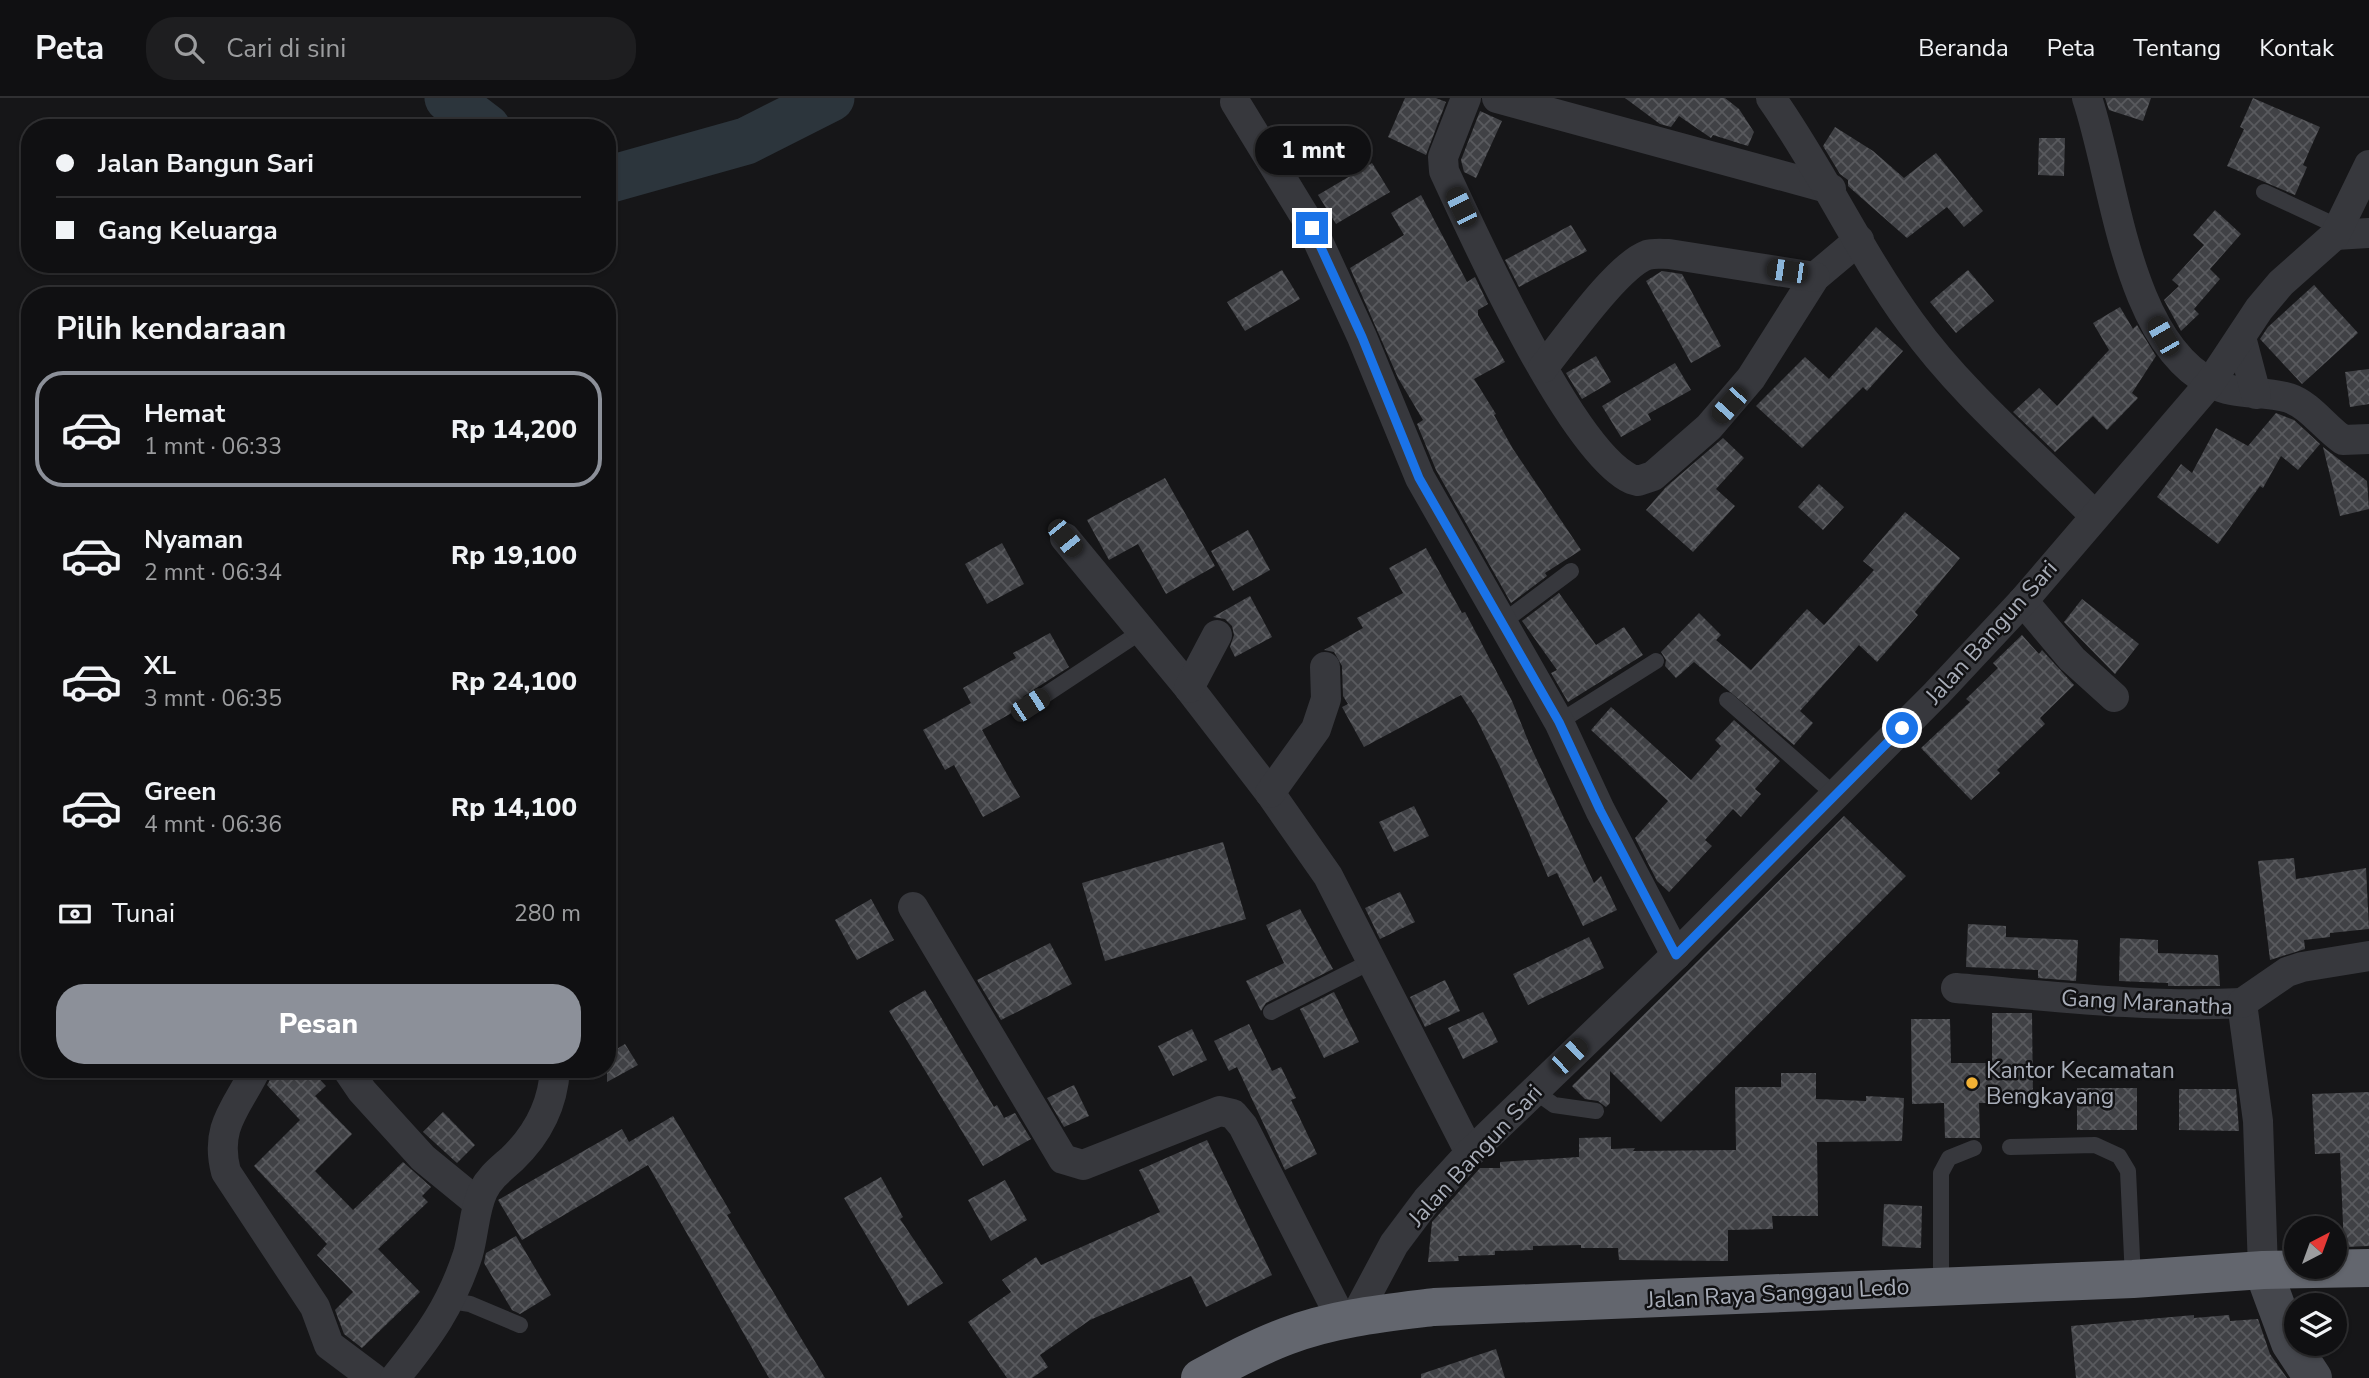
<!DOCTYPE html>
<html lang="id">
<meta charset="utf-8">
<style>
:root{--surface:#101012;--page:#1e1e20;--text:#f1f3f6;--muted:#9c9d9f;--line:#303032;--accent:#8c9099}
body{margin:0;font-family:"Nunito Sans",sans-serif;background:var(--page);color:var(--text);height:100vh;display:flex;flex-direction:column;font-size:26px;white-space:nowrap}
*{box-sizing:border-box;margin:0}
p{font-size:23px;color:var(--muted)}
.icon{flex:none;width:38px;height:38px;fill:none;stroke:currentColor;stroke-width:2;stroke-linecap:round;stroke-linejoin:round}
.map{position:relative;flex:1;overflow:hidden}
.details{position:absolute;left:21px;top:189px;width:595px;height:791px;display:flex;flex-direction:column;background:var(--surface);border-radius:28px;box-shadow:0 2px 5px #0004,0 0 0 2px var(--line)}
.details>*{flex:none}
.guide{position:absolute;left:21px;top:21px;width:595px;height:154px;border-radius:28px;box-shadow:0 2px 5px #0004,0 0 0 2px var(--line);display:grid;align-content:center;height:154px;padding:0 35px;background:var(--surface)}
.needle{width:46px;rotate:41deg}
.buttons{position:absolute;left:2284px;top:1118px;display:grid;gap:14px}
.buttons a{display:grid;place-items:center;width:63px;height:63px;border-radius:50%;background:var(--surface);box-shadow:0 2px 5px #0004,0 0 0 2px var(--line);font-size:35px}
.end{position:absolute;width:32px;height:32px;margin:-16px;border:9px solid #1a73e8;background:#fff;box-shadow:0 0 0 4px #fff}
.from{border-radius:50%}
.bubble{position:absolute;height:49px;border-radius:24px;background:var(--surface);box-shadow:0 2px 5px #0004,0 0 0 2px var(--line);font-size:23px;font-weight:800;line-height:49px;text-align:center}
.car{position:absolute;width:21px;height:42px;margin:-21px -10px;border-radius:9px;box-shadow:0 0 5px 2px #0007;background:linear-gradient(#222 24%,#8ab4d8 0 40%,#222 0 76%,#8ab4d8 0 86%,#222 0)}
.guide b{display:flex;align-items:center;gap:24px;height:66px;font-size:26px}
.guide b+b{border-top:2px solid var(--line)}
.guide i{width:18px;height:18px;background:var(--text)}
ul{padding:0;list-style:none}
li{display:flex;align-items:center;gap:21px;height:116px;margin:0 14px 10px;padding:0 21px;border:4px solid transparent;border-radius:28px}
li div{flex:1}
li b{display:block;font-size:26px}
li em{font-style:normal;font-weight:800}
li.active{border-color:var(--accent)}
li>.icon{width:63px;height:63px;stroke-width:1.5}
h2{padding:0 35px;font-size:32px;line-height:84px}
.pay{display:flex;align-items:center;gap:18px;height:77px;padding:0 35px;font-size:26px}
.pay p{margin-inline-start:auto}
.button{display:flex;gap:14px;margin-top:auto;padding:14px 35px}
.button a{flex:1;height:80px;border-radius:28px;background:var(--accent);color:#fff;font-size:28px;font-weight:800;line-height:80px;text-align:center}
header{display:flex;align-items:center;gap:42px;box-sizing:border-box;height:98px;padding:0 35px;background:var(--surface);border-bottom:2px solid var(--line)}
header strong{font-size:33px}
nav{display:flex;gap:38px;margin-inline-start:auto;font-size:24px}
.search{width:490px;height:63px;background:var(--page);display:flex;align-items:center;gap:18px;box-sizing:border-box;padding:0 24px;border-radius:28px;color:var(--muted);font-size:26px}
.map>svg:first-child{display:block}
</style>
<header>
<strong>Peta</strong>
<div class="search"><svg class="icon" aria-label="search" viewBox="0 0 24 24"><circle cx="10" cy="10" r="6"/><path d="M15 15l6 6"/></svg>Cari di sini</div>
<nav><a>Beranda</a><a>Peta</a><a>Tentang</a><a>Kontak</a></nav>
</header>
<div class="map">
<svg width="2369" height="1280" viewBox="0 0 2369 1280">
<defs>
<pattern id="building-cross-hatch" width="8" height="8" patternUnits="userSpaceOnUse" patternTransform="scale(1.75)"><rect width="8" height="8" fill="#404145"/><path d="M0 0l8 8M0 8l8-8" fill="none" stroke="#595a5e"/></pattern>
</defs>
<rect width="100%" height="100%" fill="#161618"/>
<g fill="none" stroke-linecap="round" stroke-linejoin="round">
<g stroke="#2c353c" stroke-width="47">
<polyline points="448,0 487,30"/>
<polyline points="607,82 746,43 831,0"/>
</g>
</g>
<g fill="url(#building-cross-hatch)">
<polygon points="1405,0 1436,0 1446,4 1426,57 1388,39"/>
<polygon points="1625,0 1725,0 1739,11 1754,34 1748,48 1713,37 1711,40 1679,18 1671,29 1660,26"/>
<polygon points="2105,0 2151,0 2143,23 2109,12"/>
<polygon points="2253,0 2320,29 2303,67 2307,69 2295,97 2227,68 2244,31 2240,29"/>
<polygon points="1480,13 1502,23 1476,80 1464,74 1461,62"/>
<polygon points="1835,29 1873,53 1904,80 1936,55 1983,113 1964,129 1947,109 1907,140 1848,88 1848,82 1840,76 1823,48"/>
<polygon points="2039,40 2065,40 2064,78 2038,77"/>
<polygon points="1372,65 1390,94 1336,126 1318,97"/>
<polygon points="1421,97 1467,184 1475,179 1488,206 1478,212 1478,217 1505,264 1474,281 1496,316 1494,317 1513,351 1581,452 1545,475 1547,478 1511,505 1436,372 1417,326 1423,322 1398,280 1350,170 1404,137 1391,115"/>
<polygon points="2215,112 2241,136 2210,171 2220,181 2194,211 2199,216 2181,233 2164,202 2179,188 2172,182 2204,147 2193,137"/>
<polygon points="1571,127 1587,153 1519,189 1505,162"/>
<polygon points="1282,172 1300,201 1245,233 1227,204"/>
<polygon points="1968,172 1994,203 1956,235 1930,204"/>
<polygon points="1662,173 1682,176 1721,248 1691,265 1646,183"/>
<polygon points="2314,187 2358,235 2302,286 2260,241 2268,229"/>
<polygon points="2120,209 2133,231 2137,227 2156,258 2132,295 2138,300 2107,332 2093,318 2055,354 2013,314 2039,290 2057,308 2109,252 2093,225"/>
<polygon points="1876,229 1903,253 1867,293 1863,289 1802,350 1756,308 1805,259 1829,281"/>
<polygon points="1596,258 1611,284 1582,301 1566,275"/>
<polygon points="1675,265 1691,292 1648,316 1651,322 1621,339 1602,308"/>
<polygon points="2369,271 2369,306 2350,309 2345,274"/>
<polygon points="2276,315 2294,322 2320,346 2298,372 2281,358 2263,390 2260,388 2218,446 2157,399 2181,366 2192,375 2216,330 2248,348"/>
<polygon points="1723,340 1744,360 1716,391 1735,408 1693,454 1646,412 1666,389"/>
<polygon points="2323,349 2367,383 2369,411 2340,418"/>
<polygon points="1165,380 1215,468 1166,496 1138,446 1109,462 1087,422"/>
<polygon points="1819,386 1844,409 1823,432 1798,409"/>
<polygon points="1905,414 1960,460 1915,514 1918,517 1877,564 1859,547 1800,613 1813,625 1794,647 1694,564 1676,580 1665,568 1666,562 1661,554 1699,515 1721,537 1716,542 1751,572 1807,511 1824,527 1874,472 1863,463"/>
<polygon points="1248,432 1270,472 1233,493 1211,453"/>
<polygon points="1002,445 1024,486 987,506 965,466"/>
<polygon points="1426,450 1462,515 1465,514 1512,603 1529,645 1594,785 1601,778 1617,812 1583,828 1557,775 1548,779 1500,669 1477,622 1461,597 1364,649 1342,609 1348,606 1343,598 1342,568 1334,554 1324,552 1363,530 1357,520 1403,495 1389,470"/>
<polygon points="1559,495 1596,547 1624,529 1643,557 1568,604 1551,575 1557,572 1522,523"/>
<polygon points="1250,498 1272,539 1235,559 1230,549 1234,537 1232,528 1225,521 1213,519"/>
<polygon points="2082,501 2139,546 2115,576 2064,524"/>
<polygon points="1050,535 1069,569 1024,598 1019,604 1020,610 982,632 1020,699 983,719 954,667 945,672 923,632 971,605 963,590 1016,560 1013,555"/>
<polygon points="2022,537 2039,556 2042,552 2074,587 2040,620 2045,626 1997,672 2000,675 1971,702 1921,650 1970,604 1966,601 1998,570 1993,565"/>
<polygon points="1611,609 1691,682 1721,648 1715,642 1734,622 1780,663 1755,691 1761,696 1741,719 1733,711 1705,742 1712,748 1669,794 1657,783 1635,740 1668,703 1591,632"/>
<polygon points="1414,708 1429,738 1394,754 1379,724"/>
<polygon points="1844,718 1906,778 1661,1024 1610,973 1610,1005 1606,1009 1598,1003 1585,1001 1572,988"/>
<polygon points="1223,744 1246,821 1105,863 1082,785"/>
<polygon points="2294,760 2296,781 2366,770 2369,831 2330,835 2330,839 2304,842 2305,851 2270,862 2258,763"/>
<polygon points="1400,794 1415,824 1380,841 1365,810"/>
<polygon points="871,801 894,842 857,862 835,822"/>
<polygon points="1300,811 1333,871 1266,905 1261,913 1246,883 1284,865 1266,827"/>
<polygon points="1968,826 2006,828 2006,839 2078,842 2076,883 2038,880 2038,872 1966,869"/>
<polygon points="1589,839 1604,870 1528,907 1513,876"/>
<polygon points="2120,840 2158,842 2158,855 2218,857 2220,888 2168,888 2168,885 2119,883"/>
<polygon points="1050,845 1072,886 1001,922 977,882"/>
<polygon points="1445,882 1460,913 1425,929 1410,899"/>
<polygon points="925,892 994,1009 997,1007 1004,1020 1015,1015 1031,1041 983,1068 889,913"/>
<polygon points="1334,894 1359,944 1324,960 1300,911"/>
<polygon points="1483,914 1498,944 1463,961 1448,930"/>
<polygon points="1992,915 2032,915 2033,1005 1979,1005 1980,1040 1945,1040 1944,1005 1912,1006 1911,921 1950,921 1951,965 1992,965"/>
<polygon points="1249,926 1272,973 1281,969 1296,1000 1291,1002 1317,1056 1285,1072 1237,969 1229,973 1214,943"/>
<polygon points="1192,931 1207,962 1173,978 1158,948"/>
<polygon points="625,946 638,967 607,984 607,957"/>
<polygon points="276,971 310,971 326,988 315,998 352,1036 315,1073 353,1112 403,1064 431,1089 422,1098 428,1104 378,1151 420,1194 362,1250 344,1236 335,1212 353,1194 317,1157 327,1146 254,1068 300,1022 267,987"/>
<polygon points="1781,975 1816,975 1816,1001 1866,1003 1866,998 1904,1000 1902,1043 1817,1044 1818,1118 1772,1118 1773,1131 1728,1132 1728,1163 1619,1162 1618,1150 1581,1150 1581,1147 1533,1148 1533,1152 1495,1153 1495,1157 1458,1158 1459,1163 1428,1164 1432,1124 1480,1070 1500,1070 1500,1064 1579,1059 1579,1040 1611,1039 1611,1051 1635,1050 1633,1053 1736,1052 1735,989 1781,989"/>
<polygon points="1074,987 1089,1018 1064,1029 1047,1000"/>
<rect x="2077" y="990" width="60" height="42"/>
<polygon points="2179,991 2236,991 2239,1033 2179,1032"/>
<polygon points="2369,994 2369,1148 2344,1149 2340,1055 2315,1056 2312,996"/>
<polygon points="443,1014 475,1047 457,1065 423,1034"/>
<polygon points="673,1018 731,1115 727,1117 825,1280 769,1280 648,1067 522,1142 498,1102 622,1031 629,1044"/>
<polygon points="1207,1042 1272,1177 1206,1209 1191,1178 1090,1222 1040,1257 1048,1269 1032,1280 1007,1280 968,1224 1011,1194 1002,1182 1036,1159 1041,1167 1160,1114 1139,1072"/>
<polygon points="881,1079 903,1119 900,1121 943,1185 908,1208 844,1100"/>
<polygon points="1005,1082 1027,1122 991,1143 968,1102"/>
<polygon points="1884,1106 1922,1108 1921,1150 1882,1148"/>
<polygon points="516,1138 551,1197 520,1216 512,1212 484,1165 486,1155"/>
<polygon points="2194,1217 2194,1220 2229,1217 2230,1223 2258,1221 2270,1256 2287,1280 2076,1280 2071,1228"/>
<polygon points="1496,1251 1505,1280 1421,1280 1421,1276"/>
</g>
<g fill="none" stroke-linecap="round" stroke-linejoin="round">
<g stroke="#37383d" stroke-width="16">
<polyline points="2264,94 2339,129"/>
<polyline points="1503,524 1571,473"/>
<polyline points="1727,602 1835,697"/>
<polyline points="1030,607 1142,533"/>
<polyline points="1559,624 1656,563"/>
<polyline points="1271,914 1372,863"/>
<polyline points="1533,992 1554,1007 1596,1013"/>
<polyline points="2010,1049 2095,1047 2119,1058 2128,1073 2133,1181"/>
<polyline points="1941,1188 1941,1075 1949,1060 1974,1050"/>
<polyline points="451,1203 470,1206 520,1227"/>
</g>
<g stroke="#37383d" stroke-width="30">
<path d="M1466,0l-23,59 1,14c30,65 127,280 187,308l7,2 15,-5 56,-49 42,-49 64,-101 44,-37"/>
<polyline points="1497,0 1831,91"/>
<path d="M1771,0c51,72 88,154 140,225 51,71 122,130 183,192"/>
<path d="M2087,0c28,83 39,241 124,285 24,13 52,7 78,15 21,7 36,30 54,42l26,-1"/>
<polyline points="1235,4 1312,130 1362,239 1420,380 1559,624 1600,712 1676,857"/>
<polyline points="2335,137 2369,135"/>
<polyline points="2241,239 2256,296"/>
<path d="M1543,270c22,-27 74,-102 104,-113 7,-2 15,-1 22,-1l146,23"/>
<polyline points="1065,440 1189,590 1270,695 1328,778 1470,1055"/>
<polyline points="2023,503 2072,561 2114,599"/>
<polyline points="1189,590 1217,537"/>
<polyline points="1270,695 1316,631 1326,601 1325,569"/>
<polyline points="913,809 1063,1061 1083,1067 1220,1013 1233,1016 1243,1028 1342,1222"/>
<path d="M1956,890c95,8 190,20 286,15l16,118 5,149"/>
<polyline points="2242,905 2287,874 2302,869 2369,858"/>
<path d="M256,971c-19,39 -42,57 -30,103l89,135 14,38 44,33"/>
<polyline points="347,971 362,993 423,1060 478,1105"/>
<polyline points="1354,1221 1394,1146 1427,1102 1470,1055 1676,857 1936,596 2023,503 2210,285 2259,211 2281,185 2335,137 2369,67"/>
<path d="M395,1280c34,-42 56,-72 73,-124 6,-21 6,-44 15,-63 7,-14 18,-22 29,-32 25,-24 41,-54 43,-90"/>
</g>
<polyline stroke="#45474d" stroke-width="38" points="2263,1172 2290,1245 2313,1280"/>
<path stroke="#63666e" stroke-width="38" d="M1200,1280c28,-15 57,-31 87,-42 47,-18 98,-23 147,-29l699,-28 130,-9 106,-2"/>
</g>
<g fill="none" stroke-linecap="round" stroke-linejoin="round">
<polyline stroke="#1a73e8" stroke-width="9" points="1312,130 1362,239 1419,380 1559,624 1600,712 1676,857 1902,630"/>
</g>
<circle fill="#f2b134" stroke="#111113" stroke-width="2.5" cx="1972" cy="985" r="7"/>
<g text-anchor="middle" stroke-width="5" stroke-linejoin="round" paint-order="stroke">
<g font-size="23" fill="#a8adb8" stroke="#111113">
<text transform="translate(1991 534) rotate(-48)" y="8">Jalan Bangun Sari</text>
<text transform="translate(2147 904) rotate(3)" y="8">Gang Maranatha</text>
<text transform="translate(1475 1057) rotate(-47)" y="8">Jalan Bangun Sari</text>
<text transform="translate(1778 1195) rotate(-3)" y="8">Jalan Raya Sanggau Ledo</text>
</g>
<g font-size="23" fill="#a8adb8" stroke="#111113" text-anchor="start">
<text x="1986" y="980">Kantor Kecamatan<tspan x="1986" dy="26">Bengkayang</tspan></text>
</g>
</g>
</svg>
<div class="buttons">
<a><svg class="needle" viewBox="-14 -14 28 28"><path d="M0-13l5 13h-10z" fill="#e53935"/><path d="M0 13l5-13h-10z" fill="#9c9d9f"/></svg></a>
<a><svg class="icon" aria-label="layers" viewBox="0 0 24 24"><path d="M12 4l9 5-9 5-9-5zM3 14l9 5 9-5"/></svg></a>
</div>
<i class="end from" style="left:1902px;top:630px"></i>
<i class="end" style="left:1312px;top:130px"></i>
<div class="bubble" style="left:1255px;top:28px;width:116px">1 mnt</div>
<i class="car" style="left:1461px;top:109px;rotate:334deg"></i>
<i class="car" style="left:1787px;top:173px;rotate:278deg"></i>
<i class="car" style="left:2163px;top:238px;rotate:330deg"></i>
<i class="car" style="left:1729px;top:307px;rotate:222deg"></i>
<i class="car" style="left:1065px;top:440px;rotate:141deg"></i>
<i class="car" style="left:1030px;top:607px;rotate:57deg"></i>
<i class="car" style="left:1569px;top:958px;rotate:46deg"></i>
<div class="guide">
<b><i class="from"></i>Jalan Bangun Sari</b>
<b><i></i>Gang Keluarga</b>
</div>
<section class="details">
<h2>Pilih kendaraan</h2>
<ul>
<li class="active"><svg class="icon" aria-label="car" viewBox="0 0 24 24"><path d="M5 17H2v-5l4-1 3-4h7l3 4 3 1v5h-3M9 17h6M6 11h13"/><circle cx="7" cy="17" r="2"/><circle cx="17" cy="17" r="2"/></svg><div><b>Hemat</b><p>1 mnt · 06:33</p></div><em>Rp 14,200</em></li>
<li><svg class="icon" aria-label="car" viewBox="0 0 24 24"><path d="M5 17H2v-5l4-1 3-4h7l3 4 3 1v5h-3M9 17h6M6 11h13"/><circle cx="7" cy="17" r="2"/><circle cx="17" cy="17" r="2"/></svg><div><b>Nyaman</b><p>2 mnt · 06:34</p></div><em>Rp 19,100</em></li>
<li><svg class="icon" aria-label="car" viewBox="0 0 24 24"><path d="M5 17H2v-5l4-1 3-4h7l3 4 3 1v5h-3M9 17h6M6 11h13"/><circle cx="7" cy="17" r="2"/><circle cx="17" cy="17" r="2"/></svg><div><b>XL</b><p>3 mnt · 06:35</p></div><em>Rp 24,100</em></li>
<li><svg class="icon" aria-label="car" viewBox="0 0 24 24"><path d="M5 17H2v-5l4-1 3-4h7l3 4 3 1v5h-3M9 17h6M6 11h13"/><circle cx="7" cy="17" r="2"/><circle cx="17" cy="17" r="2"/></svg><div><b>Green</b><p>4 mnt · 06:36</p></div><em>Rp 14,100</em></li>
</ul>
<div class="pay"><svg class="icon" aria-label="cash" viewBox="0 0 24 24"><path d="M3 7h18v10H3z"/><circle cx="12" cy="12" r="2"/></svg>Tunai<p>280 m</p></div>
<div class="button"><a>Pesan</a></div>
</section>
</div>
